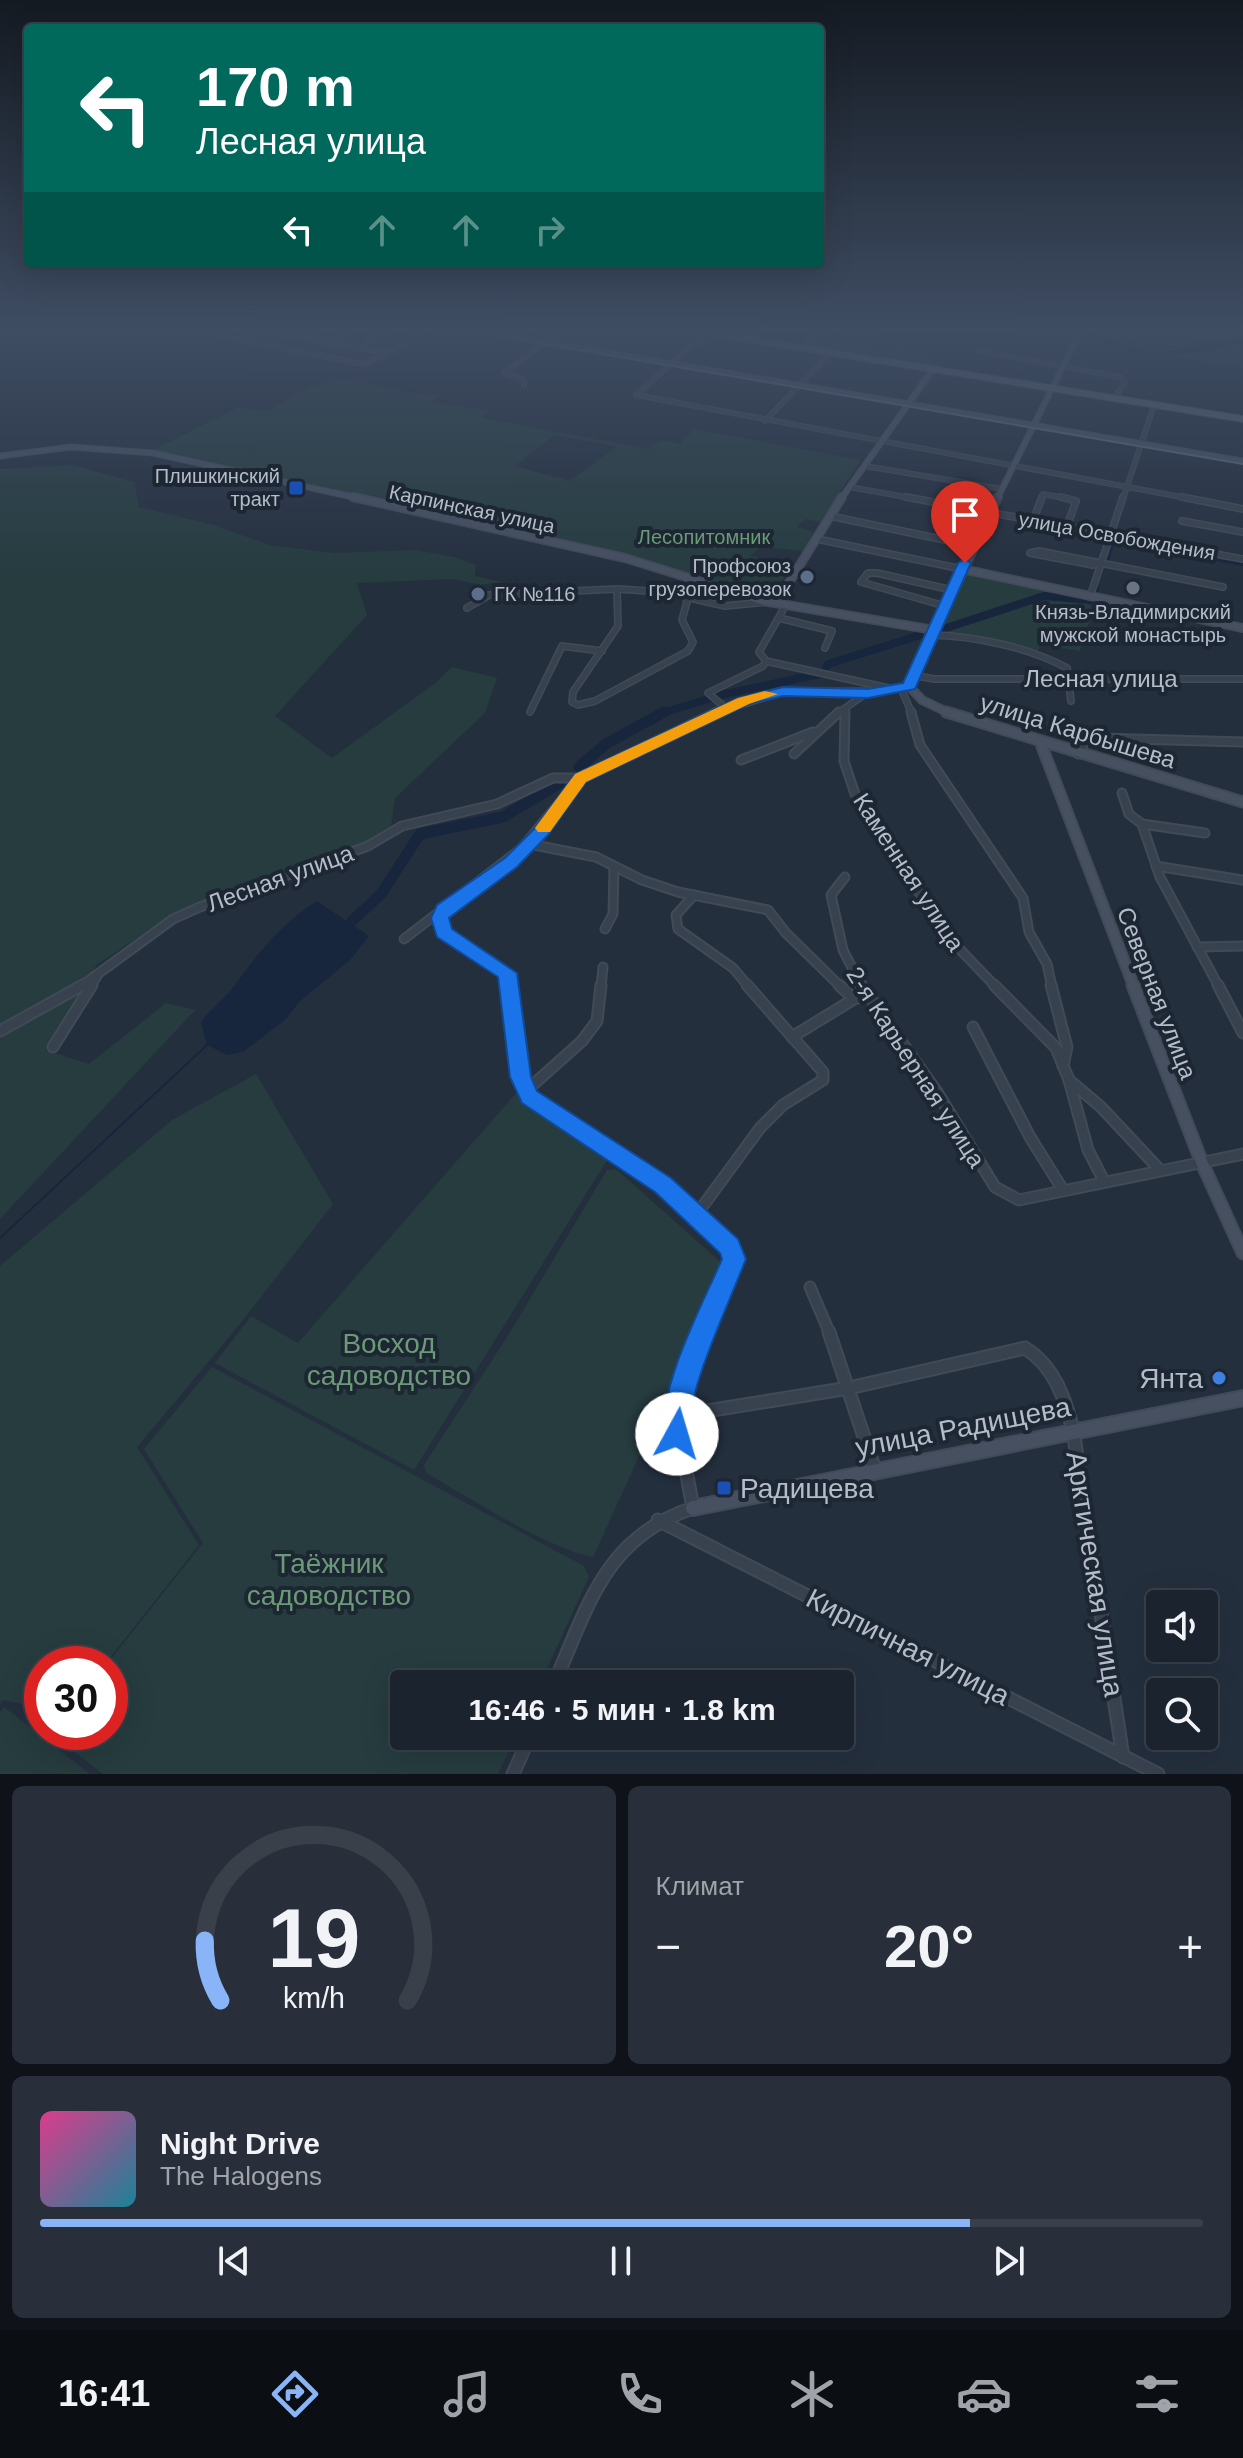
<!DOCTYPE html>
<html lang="ru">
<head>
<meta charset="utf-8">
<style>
	body { margin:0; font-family:Arial,sans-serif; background:#282f3a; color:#f1f3f6; height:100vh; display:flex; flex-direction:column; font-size:30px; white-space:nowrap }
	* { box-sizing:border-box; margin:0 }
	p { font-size:26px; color:#a0a4aa }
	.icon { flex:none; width:44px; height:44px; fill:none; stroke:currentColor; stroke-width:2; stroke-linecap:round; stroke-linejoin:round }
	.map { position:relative; height:1774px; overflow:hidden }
	.sheet { display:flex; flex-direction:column; gap:12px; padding:12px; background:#0f1319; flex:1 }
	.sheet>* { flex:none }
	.top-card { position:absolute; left:24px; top:24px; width:800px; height:244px; border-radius:8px; box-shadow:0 8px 32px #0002,0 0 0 2px #39404a; background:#00695c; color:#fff; overflow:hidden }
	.controls { position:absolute; left:1146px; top:1590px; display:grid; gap:16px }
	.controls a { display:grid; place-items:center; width:72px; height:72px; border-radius:8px; background:#1b232e; box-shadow:0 8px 32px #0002,0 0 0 2px #39404a; font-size:40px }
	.speed { position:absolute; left:24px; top:1646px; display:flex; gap:16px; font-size:40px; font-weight:700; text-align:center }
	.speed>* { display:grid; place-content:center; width:104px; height:104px; border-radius:50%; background:#1b232e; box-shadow:0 8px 32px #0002,0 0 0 2px #39404a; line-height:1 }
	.speed .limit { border:12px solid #d22; background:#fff; color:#111 }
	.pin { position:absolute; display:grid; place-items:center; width:68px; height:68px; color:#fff; margin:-82px -34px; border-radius:50% 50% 50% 0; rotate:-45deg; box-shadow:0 0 8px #0007 }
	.pin .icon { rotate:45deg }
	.me { position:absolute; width:88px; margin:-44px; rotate:6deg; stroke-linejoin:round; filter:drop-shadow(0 0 6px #0008) }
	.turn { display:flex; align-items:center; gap:28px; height:168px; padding:0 40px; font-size:36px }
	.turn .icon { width:104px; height:104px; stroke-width:2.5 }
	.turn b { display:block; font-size:56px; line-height:68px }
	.lanes { display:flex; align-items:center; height:76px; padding:0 40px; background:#0003; justify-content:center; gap:40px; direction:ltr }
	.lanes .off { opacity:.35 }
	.big { font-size:60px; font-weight:600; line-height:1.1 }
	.sheet .card { flex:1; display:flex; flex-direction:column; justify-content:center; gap:12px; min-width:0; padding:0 28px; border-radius:12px; background:#282f3a }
	.sheet .dial { align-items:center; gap:0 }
	.dial svg { height:208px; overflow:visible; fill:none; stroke:#39404a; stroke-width:7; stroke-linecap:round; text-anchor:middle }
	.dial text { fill:#f1f3f6; stroke:none }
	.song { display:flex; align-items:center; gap:24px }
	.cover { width:96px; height:96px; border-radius:12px; background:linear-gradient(135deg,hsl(330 70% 55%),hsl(190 70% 35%)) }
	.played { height:8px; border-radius:4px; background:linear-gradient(90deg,#8ab4f8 80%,#39404a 80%) }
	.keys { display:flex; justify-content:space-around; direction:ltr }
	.heat { display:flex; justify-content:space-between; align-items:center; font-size:44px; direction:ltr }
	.sheet .tiles { flex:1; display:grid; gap:12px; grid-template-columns:1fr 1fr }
	.card:last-child { grid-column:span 2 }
	.trip { position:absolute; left:390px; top:1670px; width:464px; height:80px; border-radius:8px; background:#1b232e; box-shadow:0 8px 32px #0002,0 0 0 2px #39404a; font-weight:600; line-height:80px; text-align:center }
	.menu { display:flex; height:128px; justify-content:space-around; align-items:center; background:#0b0e12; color:#a0a4aa }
	.menu .icon { width:56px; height:56px }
	.menu .selected { color:#8ab4f8 }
	.menu b { font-size:36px; color:#f1f3f6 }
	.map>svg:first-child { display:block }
	.green { fill:#263c3f; fill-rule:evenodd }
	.water { fill:#17263c }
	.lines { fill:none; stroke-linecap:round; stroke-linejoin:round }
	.stream { stroke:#17263c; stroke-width:2 }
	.river-far1 { stroke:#17263c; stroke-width:8 }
	.river { stroke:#17263c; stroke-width:11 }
	.street-far4-casing { stroke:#414a57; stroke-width:6 }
	.street-far3-casing { stroke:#414a57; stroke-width:8 }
	.street-far2-casing { stroke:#414a57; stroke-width:11 }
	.street-far1-casing { stroke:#414a57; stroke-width:13 }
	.street-casing { stroke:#414a57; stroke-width:15 }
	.secondary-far4-casing { stroke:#414a57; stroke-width:7 }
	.secondary-far3-casing { stroke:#414a57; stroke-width:10 }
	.secondary-far2-casing { stroke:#414a57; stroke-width:13 }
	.secondary-far1-casing { stroke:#414a57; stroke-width:15 }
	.secondary-casing { stroke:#414a57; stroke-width:18 }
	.primary-casing { stroke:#414a57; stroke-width:8 }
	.street-far4 { stroke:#38414e; stroke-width:4 }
	.street-far3 { stroke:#38414e; stroke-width:5 }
	.street-far2 { stroke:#38414e; stroke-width:7 }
	.street-far1 { stroke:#38414e; stroke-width:9 }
	.street { stroke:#38414e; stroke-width:11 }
	.secondary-far4 { stroke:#465061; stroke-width:5 }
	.secondary-far3 { stroke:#465061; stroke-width:7 }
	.secondary-far2 { stroke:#465061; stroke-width:9 }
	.secondary-far1 { stroke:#465061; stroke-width:11 }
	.secondary { stroke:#465061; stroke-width:14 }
	.primary { stroke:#56606e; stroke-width:6 }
	.tram { stroke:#5a6575; stroke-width:2 }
	.route { fill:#1a73e8; stroke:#114b97; stroke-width:2 }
	.slow { fill:#f59e0b }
	.transit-dot { fill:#1a4fb4; stroke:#1d2633; stroke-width:3 }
	.service-dot { fill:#5c6f8a; stroke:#1d2633; stroke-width:3 }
	.worship-dot { fill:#6b7280; stroke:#1d2633; stroke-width:3 }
	.shop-dot { fill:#3f7fe0; stroke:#1d2633; stroke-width:3 }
	.labels { text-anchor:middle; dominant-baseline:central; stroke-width:8; stroke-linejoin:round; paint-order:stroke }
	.far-poi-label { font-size:20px; fill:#b4bcc9; stroke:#1d2633; text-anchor:end }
	.far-street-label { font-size:20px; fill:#b4bcc9; stroke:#1d2633 }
	.far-park-label { font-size:20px; fill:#6b9a76; stroke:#1d2633 }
	.street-label { font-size:24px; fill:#b4bcc9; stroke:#1d2633 }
	.near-park-label { font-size:28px; fill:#6b9a76; stroke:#1d2633 }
	.near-poi-label { font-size:28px; fill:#b4bcc9; stroke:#1d2633; text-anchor:end }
	.near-street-label { font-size:28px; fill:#b4bcc9; stroke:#1d2633 }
</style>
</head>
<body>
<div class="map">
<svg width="1243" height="1774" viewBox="0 0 1243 1774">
	<rect width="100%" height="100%" fill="#242f3e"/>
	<g class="green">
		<polygon points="849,330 883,330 873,348 889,350 896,342 903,343 903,351 934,359 930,367 810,347 820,334 844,338"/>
		<path d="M1109,330c46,0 88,6 134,7 -27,4 -119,18 -134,-7z"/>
		<polygon points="1243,344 1243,368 1172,356"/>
		<path d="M341,379l84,16 15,-1 -8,9 57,7 -7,8 166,31 12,-9 20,4 14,-15 167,31 -41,62 -15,-3 -8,8 16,5 -9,19 -43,-4 -11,9 43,10 -24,33 -123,-36 -494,-112 85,-43 31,3 40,-23zM555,435l61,11v1l-46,34 -55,-15z"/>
		<polygon points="72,465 134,482 139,507 214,525 270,545 334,553 415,550 455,557 476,565 475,576 502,582 480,585 453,579 357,583 367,615 275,716 332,758 434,684 452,667 497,678 485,713 395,798 391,826 353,849 200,904 160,923 96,965 74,1009 46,1050 89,1064 166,1003 195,1010 0,1219 0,469"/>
		<polygon points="968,574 1085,598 1093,611 1085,634 1091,635 1090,641 1083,640 1080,651 1040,645 1038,653 937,633 963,575"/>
		<polygon points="256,1074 333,1204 240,1324 137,1447 199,1545 105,1664 42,1664 42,1708 3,1700 0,1704 0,1266 172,1120"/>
		<polygon points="516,1093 609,1157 414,1470 215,1363 251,1316 298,1343"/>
		<path d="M616,1169l110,98 -133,290c-43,-7 -126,-61 -167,-84l-2,-8 85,-131 98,-164z"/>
		<polygon points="212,1367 584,1566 589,1577 540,1684 404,1684 404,1736 516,1736 498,1774 103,1774 51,1734 110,1732 110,1664 107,1664 203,1543 144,1449"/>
		<polygon points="4,1707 90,1774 0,1774 0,1712"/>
	</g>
	<g class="water">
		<path d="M1079,330c23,0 41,18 65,21 33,4 66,-9 99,-14v7c-49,10 -98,19 -145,-3 -8,-4 -16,-6 -19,-11z"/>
		<path d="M317,901l52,35 -19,24 -51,42 -14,18 -42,32 -16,3 -20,-10 -6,-23c10,-14 24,-23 34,-37 22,-31 48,-63 82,-84z"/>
	</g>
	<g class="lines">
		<polyline class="stream" points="0,1238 207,1045"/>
		<g class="river-far1">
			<polyline points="1104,563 1112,538 1243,562"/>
			<polyline points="934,632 1044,596 1091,600 1095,588"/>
			<polyline points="659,714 725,694 824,673 828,664 927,633"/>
		</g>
		<g class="river">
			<polyline points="579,767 606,744 664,712"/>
			<polyline points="352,921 381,894 420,834 503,817 560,783"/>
		</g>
		<defs>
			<g id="street-far4">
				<polyline points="223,330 215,335 363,364 387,354 423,330"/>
				<polyline points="257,330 385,353"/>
				<polyline points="1190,330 1243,334"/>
				<polyline points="304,338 319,330"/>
				<polyline points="331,343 353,330"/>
				<polyline points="358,348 386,330"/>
				<polyline points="804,348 817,330"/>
				<polyline points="979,351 1120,377 1125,382 1114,399"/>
				<polyline points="524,386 524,380 504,373 562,330"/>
				<polyline points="636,395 1192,499"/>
				<polyline points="636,395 707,332"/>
				<polyline points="765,421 830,353"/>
				<polyline points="865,466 1002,489"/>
				<polyline points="849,487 917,499"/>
				<polyline points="1041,499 1043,494 1070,499"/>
				<polyline points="1123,499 1154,405"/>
			</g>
			<g id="street-far3">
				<polyline points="906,497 1243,559"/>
				<polyline points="1061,497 1076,501 1067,527"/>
				<polyline points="1182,497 1243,509"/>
				<polyline points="830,516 974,546"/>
				<polyline points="1033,521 1042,497"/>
				<polyline points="1182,521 1243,532"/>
				<polyline points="817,539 962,569"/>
				<polyline points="1099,563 1093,565 1030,553 1039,551 1223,587"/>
				<polyline points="617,589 618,626 573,692 572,702 578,705 595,701 688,651 693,642 682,620 688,598"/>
				<polyline points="1090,597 1123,497"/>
				<polyline points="945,606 861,582 868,573 877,573 952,590"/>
				<polyline points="467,608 489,595 617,589 664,592 725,606 767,602"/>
				<polyline points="779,618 832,631 825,648"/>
				<path d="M931,635c44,1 97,12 136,33l4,33"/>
				<polyline points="766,661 893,689"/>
				<polyline points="912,675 934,679 1243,679"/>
				<polyline points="901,688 912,714"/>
				<polyline points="727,709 708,693 763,666 766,661 759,652 787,603"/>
				<polyline points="530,712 562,646 602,651"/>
				<polyline points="712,714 782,692 877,691 909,686"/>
				<polyline points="837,714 865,694"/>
				<polyline points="845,714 845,710"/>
			</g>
			<g id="street-far2">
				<polyline points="845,712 844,761 855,794 947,936 996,987"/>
				<polyline points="911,712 920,745 1023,898 1029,932 1047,964 1052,987"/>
				<polyline points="794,754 839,712"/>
				<polyline points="1078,754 1086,739 1098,738 1243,742"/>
				<polyline points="741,760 813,732"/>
				<polyline points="1122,793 1129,814 1142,824 1160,877 1219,987"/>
				<polyline points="1142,824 1205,833"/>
				<polyline points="529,844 596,857 642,880 678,892 768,910 786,933 841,987"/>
				<polyline points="1156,866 1243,880"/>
				<polyline points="845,877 831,895 843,950 862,987"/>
				<polyline points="694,895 676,915 678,929 733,968 749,987"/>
				<polyline points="444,910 440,925 444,932 507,973 509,987"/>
				<polyline points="605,929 613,914 614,866"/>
				<polyline points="404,939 522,848 580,778"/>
				<polyline points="1197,947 1243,946"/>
				<polyline points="80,987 173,919 200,907 368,846 402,826 497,804 553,778 580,778 717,712"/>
				<polyline points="90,987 97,976"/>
				<polyline points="601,987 603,967"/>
			</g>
			<g id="street-far1">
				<polyline points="509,985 522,1084 529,1097 663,1185 729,1246 734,1259 704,1334"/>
				<polyline points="839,985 854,999"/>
				<polyline points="861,985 937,1092 995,1187 1019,1200 1243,1154"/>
				<polyline points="994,985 1056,1048 1069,1080 1088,1150 1104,1181"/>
				<polyline points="1051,985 1067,1047 1063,1066"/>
				<polyline points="1218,985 1243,1033"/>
				<polyline points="973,1027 1030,1137 1063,1190"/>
				<polyline points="0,1031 83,985"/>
				<polyline points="792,1037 854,999 866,996"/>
				<polyline points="53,1047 92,985"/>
				<polyline points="1069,1080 1101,1107 1159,1169"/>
				<polyline points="526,1091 582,1041 597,1021 601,985"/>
				<polyline points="697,1214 760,1128 783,1105 823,1080 823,1072 747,985"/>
				<polyline points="810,1287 830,1334"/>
			</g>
			<g id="street">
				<polyline points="829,1332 875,1470"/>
				<path d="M676,1416l173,-28 176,-40c29,18 40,50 48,82l50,327"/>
				<polyline points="658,1520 1158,1774"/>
				<path d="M554,1684c34,-78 51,-147 139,-176l-17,-92 8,-33 21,-51"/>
				<polyline points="513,1774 530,1736"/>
			</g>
			<g id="secondary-far4">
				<polyline points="476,330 1243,461"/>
				<polyline points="0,456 71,447 153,453 362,499"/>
				<polyline points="841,499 933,369"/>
				<polyline points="997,499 1081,330"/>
			</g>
			<g id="secondary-far3">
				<polyline points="353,497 625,558 763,601 934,630"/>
				<polyline points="962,569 1243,628"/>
				<polyline points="777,602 842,497"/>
				<polyline points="951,714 922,700 909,686 998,497"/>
			</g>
			<g id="secondary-far2">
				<polyline points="946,712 1243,802"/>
				<polyline points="1041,744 1134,987"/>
			</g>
			<polyline id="secondary-far1" points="1133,985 1202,1163 1243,1253"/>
			<polyline id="secondary" points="693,1508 1243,1398"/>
			<polyline id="primary" points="691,330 1243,419"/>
		</defs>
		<use href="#street-far4" class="street-far4-casing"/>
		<use href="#street-far3" class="street-far3-casing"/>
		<use href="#street-far2" class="street-far2-casing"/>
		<use href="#street-far1" class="street-far1-casing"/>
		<use href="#street" class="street-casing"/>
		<use href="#secondary-far4" class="secondary-far4-casing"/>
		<use href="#secondary-far3" class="secondary-far3-casing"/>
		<use href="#secondary-far2" class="secondary-far2-casing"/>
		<use href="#secondary-far1" class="secondary-far1-casing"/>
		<use href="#secondary" class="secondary-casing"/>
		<use href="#primary" class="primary-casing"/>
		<use href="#street-far4" class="street-far4"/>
		<use href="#street-far3" class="street-far3"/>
		<use href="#street-far2" class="street-far2"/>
		<use href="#street-far1" class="street-far1"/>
		<use href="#street" class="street"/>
		<use href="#secondary-far4" class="secondary-far4"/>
		<use href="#secondary-far3" class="secondary-far3"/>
		<use href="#secondary-far2" class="secondary-far2"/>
		<use href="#secondary-far1" class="secondary-far1"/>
		<use href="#secondary" class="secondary"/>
		<use href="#primary" class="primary"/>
		<polyline class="tram" points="434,330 445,336 481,333 1243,464"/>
	</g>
	<linearGradient id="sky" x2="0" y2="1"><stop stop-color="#141a22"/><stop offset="0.57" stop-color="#3f4d63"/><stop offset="1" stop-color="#3f4d63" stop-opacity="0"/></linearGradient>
	<rect width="1243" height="578" fill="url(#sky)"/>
	<path class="route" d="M965,559l6,4 -56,126 -47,9 -85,-2 -34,8 -163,78 -38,53 -31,32 -68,51 3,11 65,44 14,104 6,14 134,87 67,61 8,20c-16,41 -35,81 -48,123 -7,20 -4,43 -11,61l-10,4 -9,-4c-18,-43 36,-141 54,-184l-2,-6 -65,-61 -133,-89 -12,-26 -12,-100 -61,-40 -6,-19 6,-13 68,-47 31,-31 39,-53 163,-76 45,-11 85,2 35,-6 55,-120z"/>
	<polygon class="slow" points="765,691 778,694 749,704 586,782 550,832 538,832 535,828 575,774 738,698"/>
	<g class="transit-dot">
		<rect x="288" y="480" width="16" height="16" rx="4"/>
		<rect x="716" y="1480" width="16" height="16" rx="4"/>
	</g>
	<g class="service-dot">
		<circle cx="807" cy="577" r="8"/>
		<circle cx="478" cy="594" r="8"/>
	</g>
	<circle class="worship-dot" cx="1133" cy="588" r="8"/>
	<circle class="shop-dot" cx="1219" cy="1378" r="8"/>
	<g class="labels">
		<g class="far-poi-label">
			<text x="280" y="476">Плишкинский<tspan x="280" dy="23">тракт</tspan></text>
			<text x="791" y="566">Профсоюз<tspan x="791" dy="23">грузоперевозок</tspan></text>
			<text x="494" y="594" text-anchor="start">ГК №116</text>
			<text x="1133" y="612" text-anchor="middle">Князь-Владимирский<tspan x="1133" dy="23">мужской монастырь</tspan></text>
		</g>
		<g class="far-street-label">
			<text transform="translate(472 509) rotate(12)">Карпинская улица</text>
			<text transform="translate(1117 536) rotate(10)">улица Освобождения</text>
		</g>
		<g class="far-park-label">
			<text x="704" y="537">Лесопитомник</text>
		</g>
		<g class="street-label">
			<text x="1101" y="678">Лесная улица</text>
			<text transform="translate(1078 731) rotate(17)">улица Карбышева</text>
			<text transform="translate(909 872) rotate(57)">Каменная улица</text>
			<text transform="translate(280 878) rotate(-20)">Лесная улица</text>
			<text transform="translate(1157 993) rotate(69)">Северная улица</text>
			<text transform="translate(916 1067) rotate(57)">2-я Карьерная улица</text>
		</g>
		<g class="near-park-label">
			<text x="389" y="1343">Восход<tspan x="389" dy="32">садоводство</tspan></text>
			<text x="329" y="1563">Таёжник<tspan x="329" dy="32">садоводство</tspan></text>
		</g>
		<g class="near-poi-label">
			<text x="1203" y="1378">Янта</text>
			<text x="740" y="1488" text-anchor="start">Радищева</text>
		</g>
		<g class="near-street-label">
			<text transform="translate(963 1427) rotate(-11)">улица Радищева</text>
			<text transform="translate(1095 1574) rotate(81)">Арктическая улица</text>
			<text transform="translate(908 1647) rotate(27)">Кирпичная улица</text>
		</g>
	</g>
</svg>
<div class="controls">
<a><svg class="icon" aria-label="sound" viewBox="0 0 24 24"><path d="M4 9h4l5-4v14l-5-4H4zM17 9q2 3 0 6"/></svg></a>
<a><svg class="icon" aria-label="search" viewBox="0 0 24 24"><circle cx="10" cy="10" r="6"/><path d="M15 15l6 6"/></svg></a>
</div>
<div class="speed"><div class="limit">30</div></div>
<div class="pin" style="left:965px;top:563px;background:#d93025"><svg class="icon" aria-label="arrive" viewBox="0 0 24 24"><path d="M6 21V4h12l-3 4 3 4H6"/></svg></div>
<svg class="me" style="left:677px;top:1434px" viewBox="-20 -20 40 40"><circle r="19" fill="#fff"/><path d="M0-13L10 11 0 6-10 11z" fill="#1a73e8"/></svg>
<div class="trip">16:46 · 5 мин · 1.8 km</div>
<div class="top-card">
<div class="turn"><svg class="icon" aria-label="left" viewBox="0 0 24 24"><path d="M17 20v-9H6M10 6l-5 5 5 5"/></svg><div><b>170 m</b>Лесная улица</div></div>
<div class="lanes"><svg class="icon" aria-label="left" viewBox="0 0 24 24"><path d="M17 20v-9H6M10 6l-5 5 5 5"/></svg><svg class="icon off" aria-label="ahead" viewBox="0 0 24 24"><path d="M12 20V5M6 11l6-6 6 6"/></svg><svg class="icon off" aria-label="ahead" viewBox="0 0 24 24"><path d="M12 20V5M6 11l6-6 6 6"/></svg><svg class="icon off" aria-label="right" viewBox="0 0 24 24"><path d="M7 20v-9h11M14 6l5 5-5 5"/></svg></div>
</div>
</div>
<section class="sheet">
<div class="tiles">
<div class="card dial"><svg viewBox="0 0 100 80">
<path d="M14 69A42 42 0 1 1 86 69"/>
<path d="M14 69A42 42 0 0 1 8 46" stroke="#8ab4f8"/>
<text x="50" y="56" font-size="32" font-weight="700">19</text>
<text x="50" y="72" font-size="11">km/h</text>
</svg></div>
<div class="card"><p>Климат</p>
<div class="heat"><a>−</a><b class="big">20°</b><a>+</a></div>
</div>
<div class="card">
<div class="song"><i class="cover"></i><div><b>Night Drive</b><p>The Halogens</p></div></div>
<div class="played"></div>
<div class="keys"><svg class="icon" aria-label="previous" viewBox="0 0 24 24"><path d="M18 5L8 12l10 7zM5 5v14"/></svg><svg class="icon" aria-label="pause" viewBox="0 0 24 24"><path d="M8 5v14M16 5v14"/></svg><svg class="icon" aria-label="next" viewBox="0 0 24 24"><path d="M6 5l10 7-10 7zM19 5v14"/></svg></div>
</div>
</div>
</section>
<nav class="menu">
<b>16:41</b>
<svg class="icon selected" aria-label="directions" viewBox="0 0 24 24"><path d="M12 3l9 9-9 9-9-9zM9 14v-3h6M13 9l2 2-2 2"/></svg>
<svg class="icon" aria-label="music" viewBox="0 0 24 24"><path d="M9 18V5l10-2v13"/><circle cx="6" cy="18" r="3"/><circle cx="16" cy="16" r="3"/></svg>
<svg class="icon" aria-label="phone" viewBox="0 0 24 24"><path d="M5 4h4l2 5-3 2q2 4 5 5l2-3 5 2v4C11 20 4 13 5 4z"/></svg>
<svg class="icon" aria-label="climate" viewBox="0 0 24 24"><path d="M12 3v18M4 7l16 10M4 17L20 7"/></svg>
<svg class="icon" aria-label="car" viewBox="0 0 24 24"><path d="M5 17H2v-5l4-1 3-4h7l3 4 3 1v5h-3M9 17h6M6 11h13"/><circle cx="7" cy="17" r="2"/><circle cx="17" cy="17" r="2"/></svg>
<svg class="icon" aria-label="filters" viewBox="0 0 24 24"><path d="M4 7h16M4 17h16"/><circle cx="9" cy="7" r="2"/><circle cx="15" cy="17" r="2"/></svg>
</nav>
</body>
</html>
